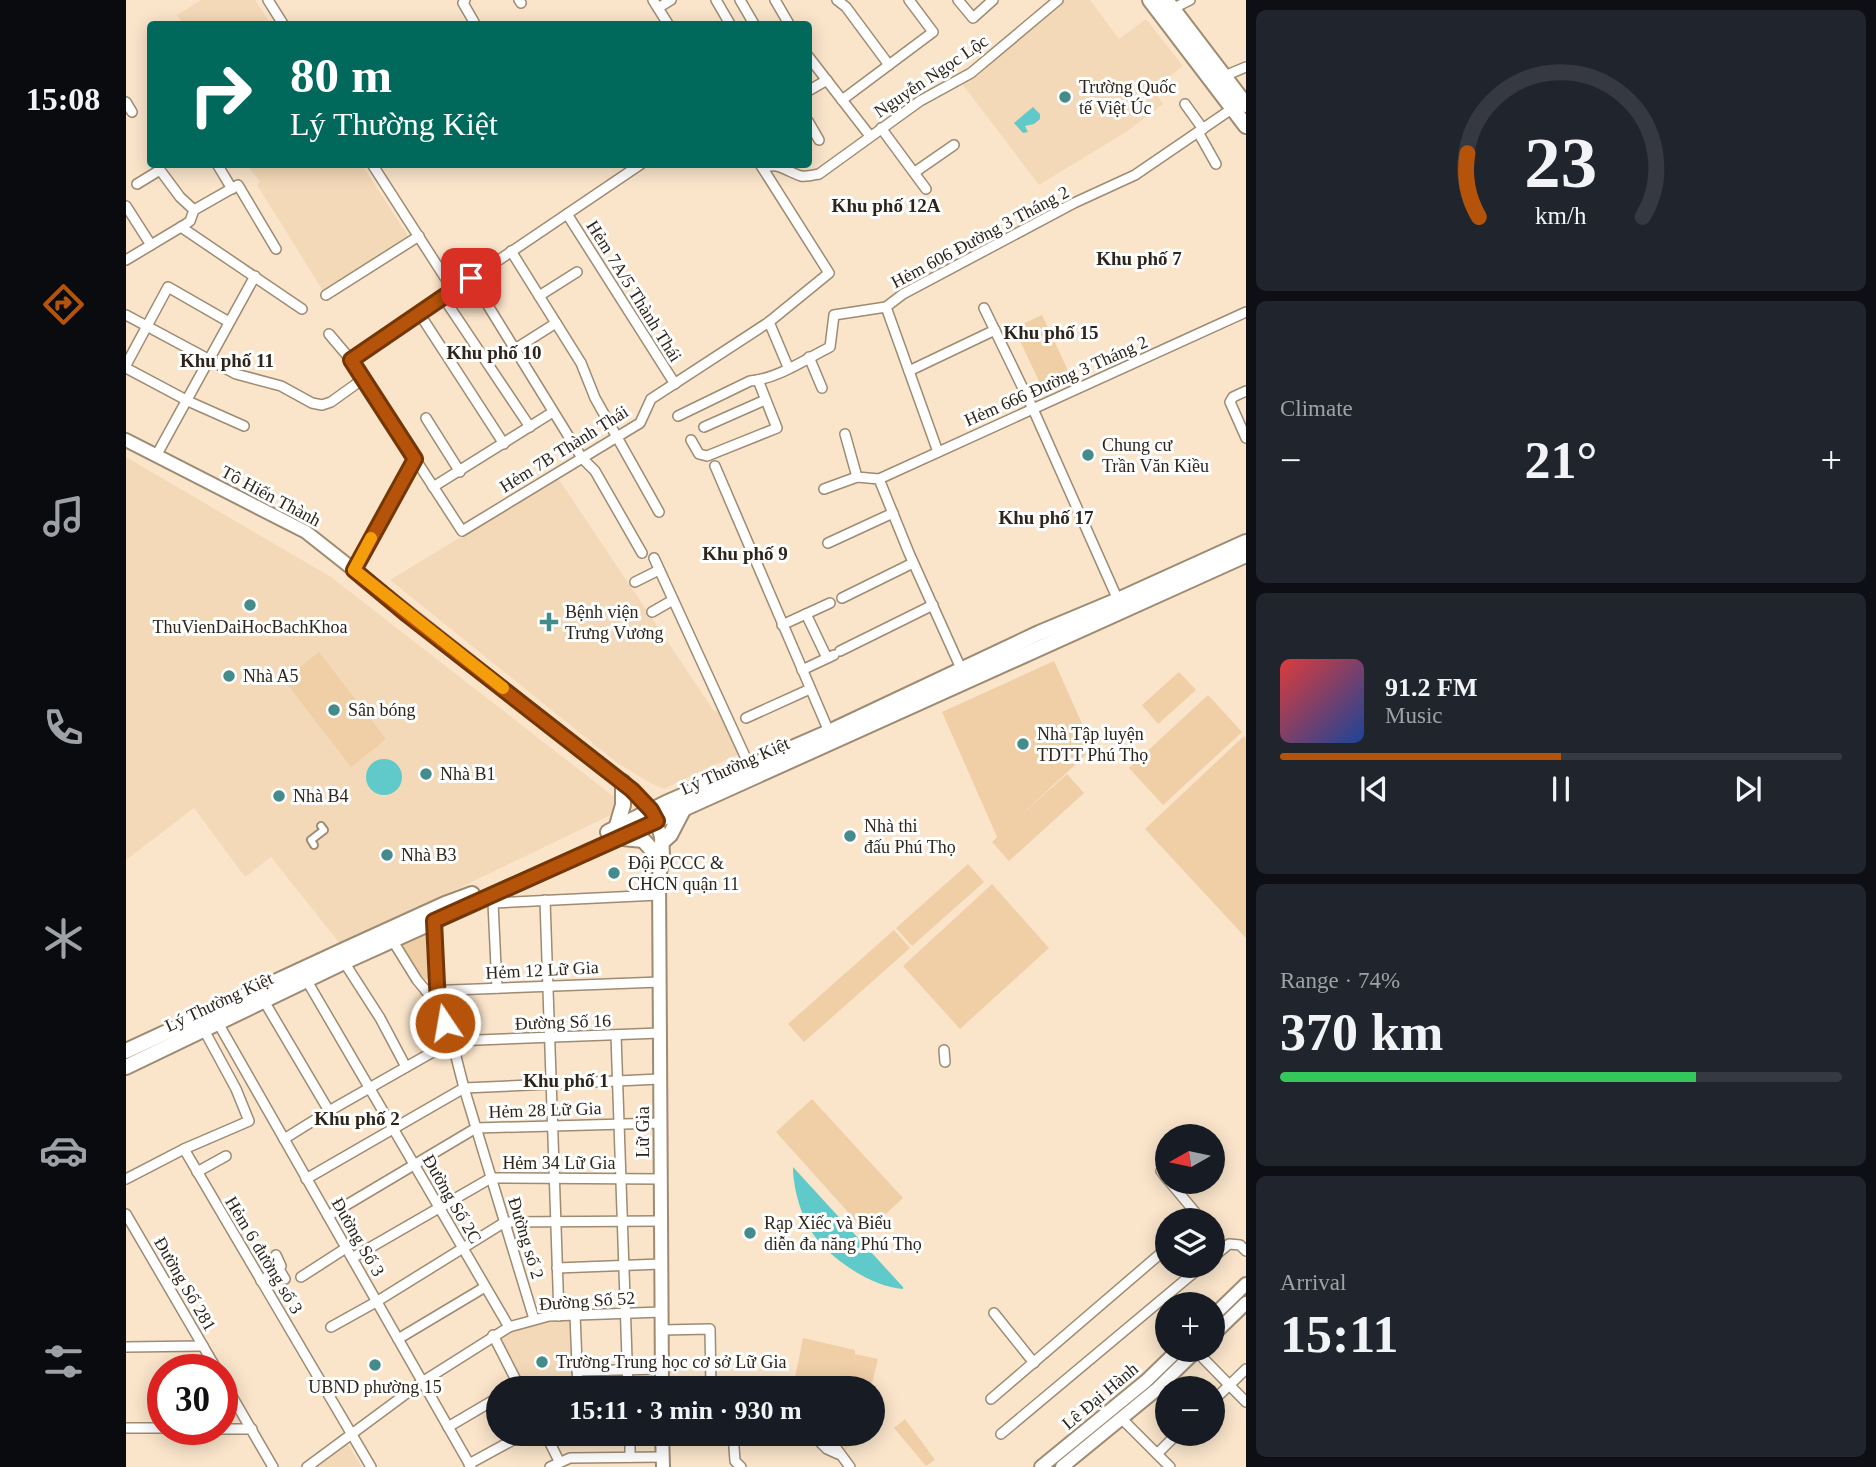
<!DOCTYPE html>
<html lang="en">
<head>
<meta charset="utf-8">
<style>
	body { margin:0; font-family:"Times New Roman",serif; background:#20242c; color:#f1f3f6; height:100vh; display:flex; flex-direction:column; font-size:26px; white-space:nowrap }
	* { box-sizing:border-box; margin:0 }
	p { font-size:23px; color:#9ea1a6 }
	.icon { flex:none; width:38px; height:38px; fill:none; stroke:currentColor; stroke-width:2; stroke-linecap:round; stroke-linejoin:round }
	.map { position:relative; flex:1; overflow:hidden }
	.panel { display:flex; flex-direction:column; gap:10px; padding:10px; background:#0d0f14; width:630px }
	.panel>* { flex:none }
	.guide { position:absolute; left:21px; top:21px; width:665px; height:147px; border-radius:7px; box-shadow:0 4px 18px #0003; background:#00695c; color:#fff; overflow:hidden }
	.needle { width:46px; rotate:261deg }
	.fabs { position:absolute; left:1029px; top:1124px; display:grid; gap:14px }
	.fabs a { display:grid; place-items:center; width:70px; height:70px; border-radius:50%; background:#171b24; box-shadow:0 4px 18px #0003; font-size:35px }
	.speed { position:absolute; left:21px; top:1354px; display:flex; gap:14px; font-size:35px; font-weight:700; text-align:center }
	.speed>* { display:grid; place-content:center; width:91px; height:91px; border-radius:50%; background:#171b24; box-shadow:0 4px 18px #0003; line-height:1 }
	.speed .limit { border:10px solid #d22; background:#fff; color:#111 }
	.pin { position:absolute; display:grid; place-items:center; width:60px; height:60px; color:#fff; margin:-30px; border-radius:14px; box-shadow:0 4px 10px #0006 }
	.me { position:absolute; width:77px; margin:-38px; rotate:348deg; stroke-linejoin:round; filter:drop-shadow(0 0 5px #0008) }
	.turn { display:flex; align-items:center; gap:24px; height:147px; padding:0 28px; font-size:32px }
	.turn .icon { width:91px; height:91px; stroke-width:2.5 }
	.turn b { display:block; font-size:49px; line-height:60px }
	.big { font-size:52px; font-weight:800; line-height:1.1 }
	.panel .tile { flex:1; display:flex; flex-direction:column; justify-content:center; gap:10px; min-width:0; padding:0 24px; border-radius:10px; background:#20242c }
	.panel .dial { align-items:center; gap:0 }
	.dial svg { height:182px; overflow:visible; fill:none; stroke:#363941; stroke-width:7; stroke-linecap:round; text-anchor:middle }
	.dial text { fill:#f1f3f6; stroke:none }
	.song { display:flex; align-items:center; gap:21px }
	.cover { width:84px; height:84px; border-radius:10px; background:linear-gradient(135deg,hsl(0 70% 55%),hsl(220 70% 35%)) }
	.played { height:7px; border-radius:4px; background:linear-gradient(90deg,#b45309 50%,#363941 50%) }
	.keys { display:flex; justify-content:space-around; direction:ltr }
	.heat { display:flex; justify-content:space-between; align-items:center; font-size:38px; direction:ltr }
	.charge { height:10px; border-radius:5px; background:linear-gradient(90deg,#34c759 74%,#363941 0) }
	.trip { position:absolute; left:360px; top:1376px; width:399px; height:70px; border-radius:35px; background:#171b24; box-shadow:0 4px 18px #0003; font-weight:800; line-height:70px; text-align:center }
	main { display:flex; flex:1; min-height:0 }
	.dock { display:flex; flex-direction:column; width:126px; justify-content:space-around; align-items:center; background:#090b0e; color:#9ea1a6 }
	.dock .icon { width:49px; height:49px }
	.dock .on { color:#b45309 }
	.dock b { font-size:32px; color:#f1f3f6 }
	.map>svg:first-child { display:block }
	.built { fill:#f3d9b8 }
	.green { fill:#f0cfa6 }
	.water { fill:#5fcac9 }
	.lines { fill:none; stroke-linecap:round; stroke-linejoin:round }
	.pedestrian-casing { stroke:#9e8b72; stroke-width:10 }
	.minor-casing { stroke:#9e8b72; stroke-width:12 }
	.secondary-casing { stroke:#9e8b72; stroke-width:16 }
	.primary-casing { stroke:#9e8b72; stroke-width:18 }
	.pedestrian { stroke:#fff; stroke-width:6 }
	.minor { stroke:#fff; stroke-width:9 }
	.secondary { stroke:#fff; stroke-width:12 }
	.primary { stroke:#fff; stroke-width:14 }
	.route-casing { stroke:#753606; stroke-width:18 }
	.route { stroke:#b45309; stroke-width:12 }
	.slow { stroke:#f59e0b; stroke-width:12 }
	.poi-dot { fill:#448c8b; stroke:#fff; stroke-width:2.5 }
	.labels { text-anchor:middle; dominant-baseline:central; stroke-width:6; stroke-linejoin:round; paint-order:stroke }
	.street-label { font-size:18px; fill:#2d251b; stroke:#fff }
	.poi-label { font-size:18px; fill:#2d251b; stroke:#fff; text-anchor:start }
	.neighbourhood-label { font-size:19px; font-weight:bold; fill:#2d251b; stroke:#fff }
</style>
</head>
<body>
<main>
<nav class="dock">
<b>15:08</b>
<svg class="icon on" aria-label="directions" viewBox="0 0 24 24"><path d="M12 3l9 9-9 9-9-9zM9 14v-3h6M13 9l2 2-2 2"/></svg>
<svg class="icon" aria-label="music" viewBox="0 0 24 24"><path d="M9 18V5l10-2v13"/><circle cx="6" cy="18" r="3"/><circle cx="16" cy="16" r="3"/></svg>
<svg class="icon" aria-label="phone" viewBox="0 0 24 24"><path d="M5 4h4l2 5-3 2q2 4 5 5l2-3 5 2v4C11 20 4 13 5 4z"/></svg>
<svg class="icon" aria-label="climate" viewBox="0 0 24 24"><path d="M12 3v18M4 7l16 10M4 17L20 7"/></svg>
<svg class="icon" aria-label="car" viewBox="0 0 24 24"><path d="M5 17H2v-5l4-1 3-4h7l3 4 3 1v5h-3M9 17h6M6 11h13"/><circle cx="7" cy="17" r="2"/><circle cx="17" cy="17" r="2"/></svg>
<svg class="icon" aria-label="filters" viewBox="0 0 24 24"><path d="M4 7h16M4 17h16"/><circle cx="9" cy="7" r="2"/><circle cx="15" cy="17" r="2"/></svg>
</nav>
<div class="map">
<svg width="1120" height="1467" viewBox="0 0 1120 1467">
	<rect width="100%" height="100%" fill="#fae5cb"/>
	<g class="built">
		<polygon points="75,0 129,0 145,24 57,24 51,15"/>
		<polygon points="937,0 964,0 993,39 1020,19 1057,66 1027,89 1037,104 1000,132 913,185 837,85 853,75"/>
		<polygon points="121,165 236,165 284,239 199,294 131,185 134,182"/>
		<polygon points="0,457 205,577 492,800 491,812 215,945 145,857 119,877 68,808 0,860"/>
		<polygon points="432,478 588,711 593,709 615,753 538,789 526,784 490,762 264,580"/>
		<polygon points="444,1320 447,1388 398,1388 373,1337 410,1323"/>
		<polygon points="703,1433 739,1433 719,1450"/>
		<polygon points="221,1443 236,1467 190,1467"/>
	</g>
	<g class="green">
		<polygon points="916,315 946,379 918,392 888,328"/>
		<polygon points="193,652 260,739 225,767 158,680"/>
		<polygon points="928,661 967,748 892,818 941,774 958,793 883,861 866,842 871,837 816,712"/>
		<polygon points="1053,672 1070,690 1032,724 1016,705"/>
		<polygon points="1082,695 1116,732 1037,805 1003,768"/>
		<polygon points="1118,736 1120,739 1120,938 1019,829"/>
		<polygon points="842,864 858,882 786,946 770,928"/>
		<polygon points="866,884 923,948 834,1029 777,966"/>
		<polygon points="768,930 784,948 678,1042 662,1024"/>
		<polygon points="302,931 304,934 306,975 303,979 298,980 276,947 279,941"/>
		<polygon points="686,1099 777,1198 740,1232 650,1132"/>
		<polygon points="677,1338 729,1350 729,1354 752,1359 745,1388 667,1388"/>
		<polygon points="779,1419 809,1460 800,1466 768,1428"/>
		<polygon points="644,1433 676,1433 678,1442 654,1443"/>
	</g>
	<g class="water">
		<polygon points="907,107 914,114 914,119 908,124 899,126 902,132 897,133 888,123"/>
		<circle cx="258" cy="777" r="18"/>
		<path d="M667,1167l110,120v2c-30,-2 -68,-27 -87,-51 -14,-18 -23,-48 -23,-71z"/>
	</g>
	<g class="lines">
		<defs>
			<polyline id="pedestrian" points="188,845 185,840 198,830 195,826"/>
			<g id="minor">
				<polyline points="142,0 157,24"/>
				<polyline points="339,0 337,3 348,22"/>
				<polyline points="393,0 395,3"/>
				<polyline points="527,0 542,24"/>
				<polyline points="590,0 604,24"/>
				<polyline points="614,0 628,24"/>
				<polyline points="649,0 663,24"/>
				<polyline points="711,0 720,7 763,65"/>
				<polyline points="832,0 847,18 867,0"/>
				<polyline points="532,8 545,0"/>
				<polyline points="1046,9 1064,0"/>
				<polyline points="682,56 744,136"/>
				<polyline points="1096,77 1120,67"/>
				<polyline points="682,91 701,80"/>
				<polyline points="716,100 807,32 783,0"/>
				<polyline points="0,102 6,112"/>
				<polyline points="1059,104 1077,129"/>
				<polyline points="682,121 693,140"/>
				<polyline points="755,128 800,189"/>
				<polyline points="1072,132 1090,164"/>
				<polyline points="91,164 106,189"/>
				<polyline points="246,164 327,290"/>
				<path d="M637,168c15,-7 24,4 38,8 5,1 13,-1 18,-2l101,-73 51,-28 87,-73"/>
				<polyline points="789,172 828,145"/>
				<polyline points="11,184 34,170 54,197 68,210"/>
				<polyline points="0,206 25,245"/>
				<polyline points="441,214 549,384"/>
				<polyline points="55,227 176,309"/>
				<polyline points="385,251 455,363 469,398 533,512"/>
				<polyline points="0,260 60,224 64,221 68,210 112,185 150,249"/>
				<polyline points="345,278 456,458 469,471 516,553"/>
				<polyline points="200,295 293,236"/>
				<polyline points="413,296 451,272"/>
				<polyline points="317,297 404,427"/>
				<polyline points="760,307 812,452"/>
				<polyline points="858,308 907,409 992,600"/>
				<polyline points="293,313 378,444"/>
				<polyline points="0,315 110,374 155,386 186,403 196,405 205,402 237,379"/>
				<polyline points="643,322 662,367"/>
				<polyline points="203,334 225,360 336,531 514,423 525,399 643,322 703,273 634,164"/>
				<polyline points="389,349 430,323"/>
				<polyline points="683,357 696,388"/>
				<polyline points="225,360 515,164"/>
				<polyline points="0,365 42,287 103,322"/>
				<polyline points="0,368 64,402 118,426"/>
				<polyline points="783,371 869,330"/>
				<polyline points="1120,391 1107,397 1104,402 1120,438"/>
				<path d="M552,416l72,-35c27,-2 56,-22 80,-34l4,-32 52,-8 17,-13 171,-91 61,-28 101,-69"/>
				<polyline points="300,418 334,472"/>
				<polyline points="578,427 639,400"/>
				<polyline points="719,434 731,477 753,479 783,553 837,673"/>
				<polyline points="565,440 573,454 581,456 651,428 632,380"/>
				<polyline points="30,456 129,276"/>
				<polyline points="589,466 704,734"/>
				<polyline points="753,479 1120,312"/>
				<polyline points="307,487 427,412"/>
				<polyline points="698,489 731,477"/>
				<polyline points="702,543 767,513"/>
				<polyline points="528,558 623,765"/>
				<polyline points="228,570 289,459"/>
				<polyline points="509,582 533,570"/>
				<polyline points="716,598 787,563"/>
				<polyline points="526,612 547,600"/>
				<polyline points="680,614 701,658"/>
				<polyline points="656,625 704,603"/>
				<polyline points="714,651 807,605"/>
				<polyline points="676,670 708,655"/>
				<polyline points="620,718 684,689"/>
				<polyline points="364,897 367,903 533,895"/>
				<polyline points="419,900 433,1316"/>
				<polyline points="367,903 371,988"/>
				<polyline points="308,918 312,1005 326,1041 338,1088 408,1319"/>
				<polyline points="265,938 291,980 312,1005"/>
				<polyline points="218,962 254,1018 280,1067"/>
				<polyline points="181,981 383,1327"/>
				<polyline points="300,991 534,982"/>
				<polyline points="138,1001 203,1111"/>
				<polyline points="92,1023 345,1467"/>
				<polyline points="78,1030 110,1089 123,1121 58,1149 245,1467"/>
				<polyline points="490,1035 502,1388"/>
				<polyline points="818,1050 819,1062"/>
				<polyline points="158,1139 203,1111 326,1041 534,1033"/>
				<polyline points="1035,1171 1041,1179"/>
				<polyline points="71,1172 100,1156"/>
				<polyline points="0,1179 58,1149"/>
				<polyline points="180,1179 338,1088 534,1079"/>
				<polyline points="1043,1181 1074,1218 1073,1220"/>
				<polyline points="0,1214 91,1370"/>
				<polyline points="202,1216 350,1128 534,1123"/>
				<polyline points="150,1255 155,1266 153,1269 159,1279"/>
				<polyline points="1087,1257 1103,1244 1114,1245 1120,1251"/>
				<polyline points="226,1258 365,1178 535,1179"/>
				<polyline points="431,1268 535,1264"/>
				<polyline points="175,1277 220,1248"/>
				<polyline points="135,1281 153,1269"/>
				<polyline points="868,1313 908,1363"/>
				<polyline points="449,1315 452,1388"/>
				<polyline points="205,1327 250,1302 379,1222 535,1221"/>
				<polyline points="536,1330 584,1329 585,1388"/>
				<polyline points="367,1335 394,1388"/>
				<polyline points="272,1339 359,1287"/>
				<polyline points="0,1347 77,1346"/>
				<polyline points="1070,1351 1120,1402"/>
				<polyline points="451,1371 536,1369"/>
				<polyline points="96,1379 147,1467"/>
				<polyline points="865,1399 1041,1248"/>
				<polyline points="1087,1401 1120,1369"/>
				<polyline points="996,1419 1044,1467"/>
				<polyline points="322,1427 373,1397"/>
				<polyline points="0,1428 37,1428"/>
				<polyline points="96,1429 126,1429"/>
				<polyline points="419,1433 433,1461"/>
				<polyline points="504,1433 504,1457"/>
				<polyline points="607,1433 609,1461 615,1467"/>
				<polyline points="685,1433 701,1449 712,1454"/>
				<polyline points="699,1433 724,1467"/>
				<polyline points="875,1434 1077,1265"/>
				<polyline points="1031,1454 1052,1433"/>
				<polyline points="343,1464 400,1433"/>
				<polyline points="181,1467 296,1382 383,1327 423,1316 536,1312"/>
				<polyline points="424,1467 444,1458 537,1457"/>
			</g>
			<g id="secondary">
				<path d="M0,440l180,92 326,258c24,22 38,54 27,85l3,513"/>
				<polyline points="1087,1316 1120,1284"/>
				<polyline points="1087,1335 1120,1303"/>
				<polyline points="536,1433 537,1467"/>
				<polyline points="915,1467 1020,1381 1053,1349"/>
				<polyline points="936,1467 1030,1390 1072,1349"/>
			</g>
			<g id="primary">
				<polyline points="1024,0 1120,126"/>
				<polyline points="1040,0 1120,105"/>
				<polyline points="490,829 497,805 497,782"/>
				<polyline points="482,832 540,803 703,732 913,633 992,600 1120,542"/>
				<polyline points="497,838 517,840 528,852"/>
				<polyline points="536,842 544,835 557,810"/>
				<polyline points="0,1051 218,950 319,904 346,894"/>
				<polyline points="0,1067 218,962 1120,555"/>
			</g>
		</defs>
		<use href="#pedestrian" class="pedestrian-casing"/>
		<use href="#minor" class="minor-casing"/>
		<use href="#secondary" class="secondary-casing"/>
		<use href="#primary" class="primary-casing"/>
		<use href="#pedestrian" class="pedestrian"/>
		<use href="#minor" class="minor"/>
		<use href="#secondary" class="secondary"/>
		<use href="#primary" class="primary"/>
	</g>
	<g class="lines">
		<defs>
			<polyline id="route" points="319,1023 312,1005 308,921 531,821 525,810 506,790 282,615 228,570 289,459 225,360 345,278"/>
		</defs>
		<use href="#route" class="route-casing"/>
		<use href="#route" class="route"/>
		<polyline class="slow" points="245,538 228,570 377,688"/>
	</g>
	<g class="poi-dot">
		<circle cx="939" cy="97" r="7"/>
		<circle cx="962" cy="455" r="7"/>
		<circle cx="124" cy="605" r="7"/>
		<path d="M419.5 611.5h7v7h7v7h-7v7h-7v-7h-7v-7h7z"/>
		<circle cx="103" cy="676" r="7"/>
		<circle cx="208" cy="710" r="7"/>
		<circle cx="897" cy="744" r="7"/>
		<circle cx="300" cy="774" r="7"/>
		<circle cx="153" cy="796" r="7"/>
		<circle cx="724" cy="836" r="7"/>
		<circle cx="261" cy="855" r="7"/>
		<circle cx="488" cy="873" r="7"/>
		<circle cx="624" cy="1233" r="7"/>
		<circle cx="416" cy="1362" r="7"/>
		<circle cx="249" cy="1365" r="7"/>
	</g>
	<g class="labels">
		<g class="street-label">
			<text transform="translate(805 76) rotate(-34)">Nguyễn Ngọc Lộc</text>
			<text transform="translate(854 237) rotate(-28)">Hẻm 606 Đường 3 Tháng 2</text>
			<text transform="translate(508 291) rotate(58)">Hẻm 7A/5 Thành Thái</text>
			<text transform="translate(930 381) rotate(-24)">Hẻm 666 Đường 3 Tháng 2</text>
			<text transform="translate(438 449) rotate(-32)">Hẻm 7B Thành Thái</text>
			<text transform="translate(145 496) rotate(28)">Tô Hiến Thành</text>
			<text transform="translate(609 766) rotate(-24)">Lý Thường Kiệt</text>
			<text transform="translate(416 970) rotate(-3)">Hẻm 12 Lữ Gia</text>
			<text transform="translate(93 1002) rotate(-25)">Lý Thường Kiệt</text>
			<text transform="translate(437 1022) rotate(-2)">Đường Số 16</text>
			<text transform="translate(419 1110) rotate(-2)">Hẻm 28 Lữ Gia</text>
			<text transform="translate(517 1132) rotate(-90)">Lữ Gia</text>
			<text x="433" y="1163">Hẻm 34 Lữ Gia</text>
			<text transform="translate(326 1199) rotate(60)">Đường Số 2C</text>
			<text transform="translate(232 1237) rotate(60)">Đường Số 3</text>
			<text transform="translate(400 1238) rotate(73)">Đường số 2</text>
			<text transform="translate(138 1255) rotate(59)">Hẻm 6 đường số 3</text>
			<text transform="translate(59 1284) rotate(60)">Đường Số 281</text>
			<text transform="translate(461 1301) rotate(-4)">Đường Số 52</text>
			<text transform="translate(974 1396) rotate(-40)">Lê Đại Hành</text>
		</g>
		<g class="poi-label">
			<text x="953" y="87">Trường Quốc<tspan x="953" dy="21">tế Việt Úc</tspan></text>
			<text x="976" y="445">Chung cư<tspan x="976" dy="21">Trần Văn Kiều</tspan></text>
			<text x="439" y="612">Bệnh viện<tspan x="439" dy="21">Trưng Vương</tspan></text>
			<text x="124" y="627" text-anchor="middle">ThuVienDaiHocBachKhoa</text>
			<text x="117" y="676">Nhà A5</text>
			<text x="222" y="710">Sân bóng</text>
			<text x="911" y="734">Nhà Tập luyện<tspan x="911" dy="21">TDTT Phú Thọ</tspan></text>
			<text x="314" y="774">Nhà B1</text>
			<text x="167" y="796">Nhà B4</text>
			<text x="738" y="826">Nhà thi<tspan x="738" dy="21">đấu Phú Thọ</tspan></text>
			<text x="275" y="855">Nhà B3</text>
			<text x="502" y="863">Đội PCCC &amp;<tspan x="502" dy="21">CHCN quận 11</tspan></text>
			<text x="638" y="1223">Rạp Xiếc và Biểu<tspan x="638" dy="21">diễn đa năng Phú Thọ</tspan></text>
			<text x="430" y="1362">Trường Trung học cơ sở Lữ Gia</text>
			<text x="249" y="1387" text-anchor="middle">UBND phường 15</text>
		</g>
		<g class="neighbourhood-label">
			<text x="760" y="205">Khu phố 12A</text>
			<text x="1013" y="258">Khu phố 7</text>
			<text x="925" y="332">Khu phố 15</text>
			<text x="368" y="352">Khu phố 10</text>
			<text x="101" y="360">Khu phố 11</text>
			<text x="920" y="517">Khu phố 17</text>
			<text x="619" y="553">Khu phố 9</text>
			<text x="440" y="1080">Khu phố 1</text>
			<text x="231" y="1118">Khu phố 2</text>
		</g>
	</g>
</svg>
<div class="fabs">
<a><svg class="needle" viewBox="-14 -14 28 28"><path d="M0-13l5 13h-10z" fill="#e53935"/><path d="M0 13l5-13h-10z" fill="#9ea1a6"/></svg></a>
<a><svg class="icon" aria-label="layers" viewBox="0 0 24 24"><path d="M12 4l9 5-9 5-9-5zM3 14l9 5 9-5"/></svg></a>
<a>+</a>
<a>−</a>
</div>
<div class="speed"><div class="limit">30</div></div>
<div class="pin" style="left:345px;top:278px;background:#d93025"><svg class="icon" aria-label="arrive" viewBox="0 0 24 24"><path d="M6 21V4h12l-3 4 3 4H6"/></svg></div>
<svg class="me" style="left:319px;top:1023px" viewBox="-20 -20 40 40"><circle r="17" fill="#b45309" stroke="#fff" stroke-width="3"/><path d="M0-11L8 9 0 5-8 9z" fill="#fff"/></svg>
<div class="trip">15:11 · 3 min · 930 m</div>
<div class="guide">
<div class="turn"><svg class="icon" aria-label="right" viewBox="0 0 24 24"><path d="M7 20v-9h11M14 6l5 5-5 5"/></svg><div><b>80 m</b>Lý Thường Kiệt</div></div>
</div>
</div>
<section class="panel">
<div class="tile dial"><svg viewBox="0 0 100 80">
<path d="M14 69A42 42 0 1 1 86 69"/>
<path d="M14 69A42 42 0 0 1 9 41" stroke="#b45309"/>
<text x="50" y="56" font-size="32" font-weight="700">23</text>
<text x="50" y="72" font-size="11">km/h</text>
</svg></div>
<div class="tile"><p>Climate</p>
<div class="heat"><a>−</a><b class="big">21°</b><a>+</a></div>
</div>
<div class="tile">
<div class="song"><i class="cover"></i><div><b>91.2 FM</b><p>Music</p></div></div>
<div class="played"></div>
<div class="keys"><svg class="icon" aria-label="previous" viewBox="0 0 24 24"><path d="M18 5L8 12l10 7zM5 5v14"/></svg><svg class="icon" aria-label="pause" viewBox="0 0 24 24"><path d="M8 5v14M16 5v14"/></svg><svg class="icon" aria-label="next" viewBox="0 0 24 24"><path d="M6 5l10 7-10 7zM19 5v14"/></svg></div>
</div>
<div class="tile"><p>Range · 74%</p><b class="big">370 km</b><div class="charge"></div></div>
<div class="tile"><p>Arrival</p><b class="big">15:11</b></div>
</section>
</main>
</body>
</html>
